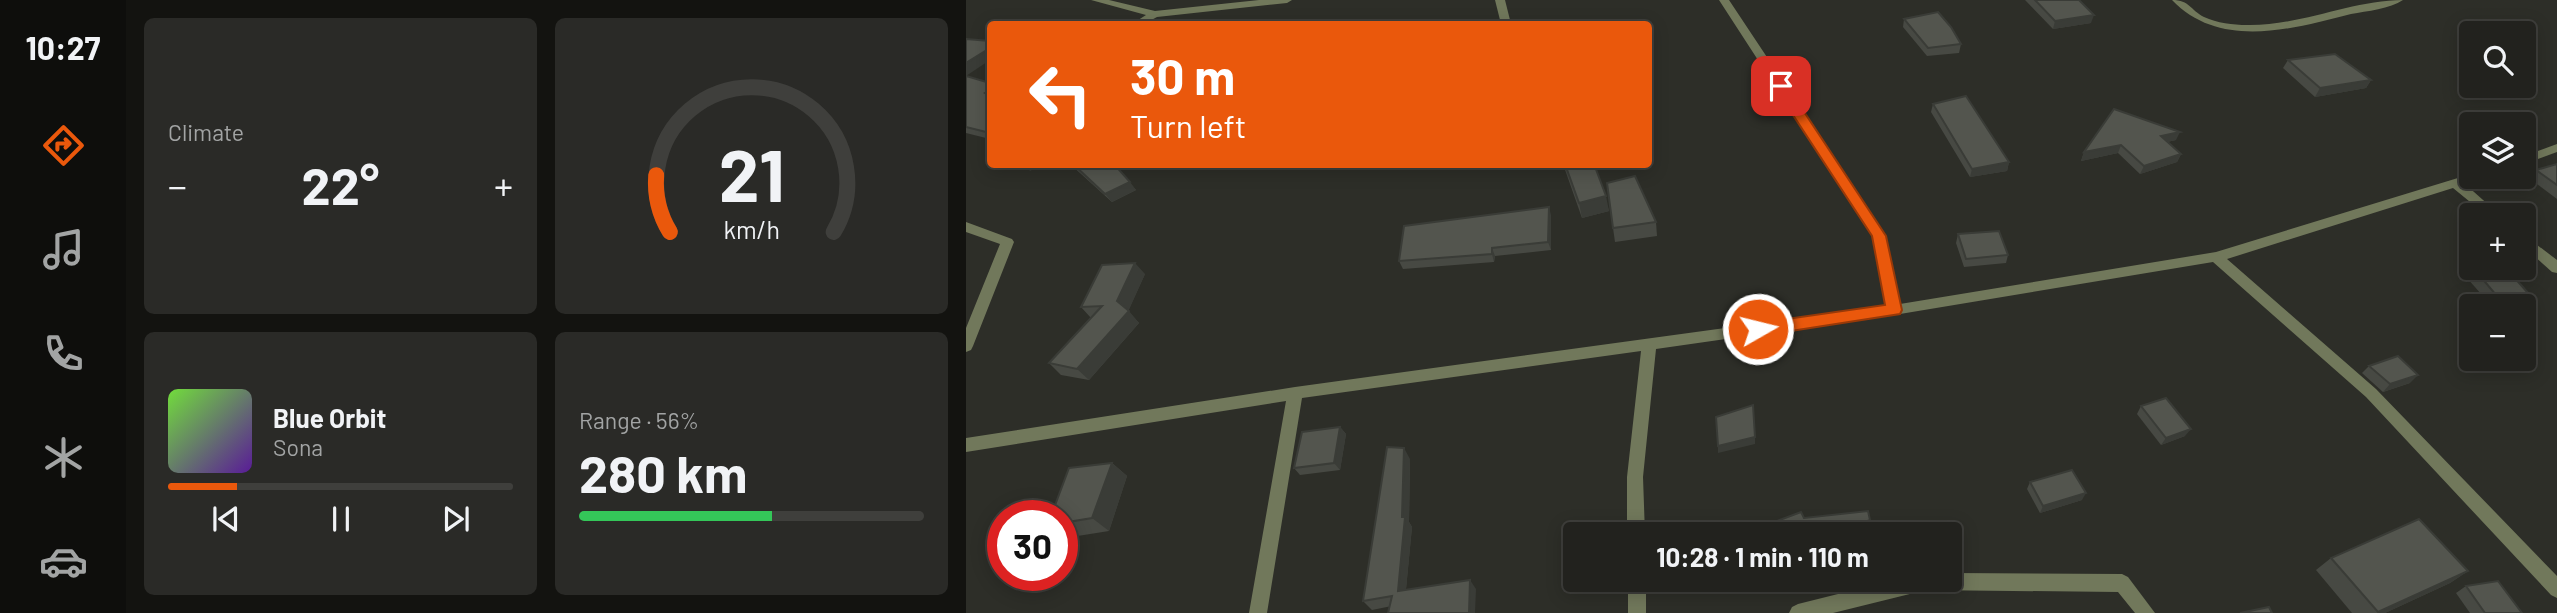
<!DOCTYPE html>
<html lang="en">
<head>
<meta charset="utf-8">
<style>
	body { margin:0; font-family:Barlow,sans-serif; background:#2a2a27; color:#f1f3f6; height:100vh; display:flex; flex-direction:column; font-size:26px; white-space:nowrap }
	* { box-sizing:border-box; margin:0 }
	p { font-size:23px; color:#a2a4a4 }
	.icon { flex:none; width:38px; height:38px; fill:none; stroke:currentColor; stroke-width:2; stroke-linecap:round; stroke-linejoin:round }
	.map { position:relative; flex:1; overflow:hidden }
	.details { display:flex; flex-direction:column; gap:18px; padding:18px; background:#131310; width:840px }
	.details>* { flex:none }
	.top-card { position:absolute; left:21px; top:21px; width:665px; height:147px; border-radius:7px; box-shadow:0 4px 18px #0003,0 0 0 2px #3f3f3c; background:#ea580c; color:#fff; overflow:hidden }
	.buttons { position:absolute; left:1493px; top:21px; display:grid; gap:14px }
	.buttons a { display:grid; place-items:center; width:77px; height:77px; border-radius:7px; background:#22221e; box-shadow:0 4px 18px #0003,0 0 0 2px #3f3f3c; font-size:35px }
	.speed { position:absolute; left:21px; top:500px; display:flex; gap:14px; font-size:35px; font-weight:700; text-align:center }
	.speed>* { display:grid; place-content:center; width:91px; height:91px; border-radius:50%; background:#22221e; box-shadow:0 4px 18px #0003,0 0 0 2px #3f3f3c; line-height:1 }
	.speed .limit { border:10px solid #d22; background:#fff; color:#111 }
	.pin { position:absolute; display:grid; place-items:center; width:60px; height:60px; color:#fff; margin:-30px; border-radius:14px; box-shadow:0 4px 10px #0006 }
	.me { position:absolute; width:77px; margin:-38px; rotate:82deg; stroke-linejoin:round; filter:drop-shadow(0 0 5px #0008) }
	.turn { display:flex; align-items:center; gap:24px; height:147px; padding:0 28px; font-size:32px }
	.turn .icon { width:91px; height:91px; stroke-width:2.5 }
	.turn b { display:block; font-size:49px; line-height:60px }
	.big { font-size:52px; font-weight:700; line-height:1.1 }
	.details .tile { flex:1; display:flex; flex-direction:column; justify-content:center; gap:10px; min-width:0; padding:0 24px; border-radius:10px; background:#2a2a27 }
	.details .dial { align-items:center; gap:0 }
	.dial svg { height:182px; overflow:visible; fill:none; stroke:#3f3f3c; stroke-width:7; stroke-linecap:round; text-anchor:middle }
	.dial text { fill:#f1f3f6; stroke:none }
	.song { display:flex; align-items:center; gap:21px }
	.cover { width:84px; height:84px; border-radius:10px; background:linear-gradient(135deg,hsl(100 70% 55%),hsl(270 70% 35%)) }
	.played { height:7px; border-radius:4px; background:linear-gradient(90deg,#ea580c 20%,#3f3f3c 20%) }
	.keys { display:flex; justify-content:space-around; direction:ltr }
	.heat { display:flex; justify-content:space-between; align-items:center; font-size:38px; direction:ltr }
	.charge { height:10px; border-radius:5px; background:linear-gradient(90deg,#34c759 56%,#3f3f3c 0) }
	.details .tiles { flex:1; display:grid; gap:18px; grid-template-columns:repeat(2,1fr) }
	.trip { position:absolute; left:597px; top:522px; width:399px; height:70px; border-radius:7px; background:#22221e; box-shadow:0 4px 18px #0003,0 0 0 2px #3f3f3c; font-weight:700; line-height:70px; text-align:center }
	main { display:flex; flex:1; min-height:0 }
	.dock { display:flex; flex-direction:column; width:126px; justify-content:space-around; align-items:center; background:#0e0e0c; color:#a2a4a4 }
	.dock .icon { width:49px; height:49px }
	.dock .selected { color:#ea580c }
	.dock b { font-size:32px; color:#f1f3f6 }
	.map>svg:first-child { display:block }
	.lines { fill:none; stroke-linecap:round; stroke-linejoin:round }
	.minor { fill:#71785b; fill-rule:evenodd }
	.wall { fill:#474943 }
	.shaded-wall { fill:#3a3c37 }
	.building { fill:#53554e; stroke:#3a3c37; stroke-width:2 }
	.route { fill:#ea580c; stroke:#983908; stroke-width:2 }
</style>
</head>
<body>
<main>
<nav class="dock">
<b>10:27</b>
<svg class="icon selected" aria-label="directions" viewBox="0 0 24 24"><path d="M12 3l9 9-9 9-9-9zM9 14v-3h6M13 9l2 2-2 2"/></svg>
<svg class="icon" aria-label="music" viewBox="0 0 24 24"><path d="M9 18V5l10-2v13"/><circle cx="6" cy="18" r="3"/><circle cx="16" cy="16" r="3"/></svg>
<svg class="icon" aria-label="phone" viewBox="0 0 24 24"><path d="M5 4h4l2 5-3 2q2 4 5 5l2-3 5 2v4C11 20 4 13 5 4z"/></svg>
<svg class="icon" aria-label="climate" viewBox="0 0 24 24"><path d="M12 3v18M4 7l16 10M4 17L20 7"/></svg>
<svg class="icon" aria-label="car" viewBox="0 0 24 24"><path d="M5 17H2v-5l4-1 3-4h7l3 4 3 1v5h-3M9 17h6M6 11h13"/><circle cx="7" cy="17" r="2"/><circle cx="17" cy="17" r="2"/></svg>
</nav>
<section class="details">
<div class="tiles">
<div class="tile"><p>Climate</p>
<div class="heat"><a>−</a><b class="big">22°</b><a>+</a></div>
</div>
<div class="tile dial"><svg viewBox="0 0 100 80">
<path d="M14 69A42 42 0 1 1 86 69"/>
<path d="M14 69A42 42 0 0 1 8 44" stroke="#ea580c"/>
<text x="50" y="56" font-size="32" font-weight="700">21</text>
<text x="50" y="72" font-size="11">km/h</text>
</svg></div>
<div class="tile">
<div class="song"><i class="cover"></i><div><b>Blue Orbit</b><p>Sona</p></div></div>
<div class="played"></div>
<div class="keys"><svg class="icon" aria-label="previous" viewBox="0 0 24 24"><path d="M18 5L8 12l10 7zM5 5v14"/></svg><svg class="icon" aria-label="pause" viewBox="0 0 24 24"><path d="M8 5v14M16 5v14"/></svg><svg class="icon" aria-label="next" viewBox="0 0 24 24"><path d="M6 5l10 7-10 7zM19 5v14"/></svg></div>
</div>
<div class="tile"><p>Range · 56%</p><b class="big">280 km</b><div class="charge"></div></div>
</div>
</section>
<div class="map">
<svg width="1591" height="613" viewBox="0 0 1591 613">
	<rect width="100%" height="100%" fill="#2d2e28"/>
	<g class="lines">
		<g class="minor">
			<polygon points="125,0 143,0 189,11 293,0 326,0 321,3 191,17 178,24 166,24 180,15"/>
			<polygon points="529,0 539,0 545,24 535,24"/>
			<polygon points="753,0 763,0 920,236 934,304 1250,252 1505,174 1505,177 1515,177 1513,180 1499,184 1534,215 1520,215 1487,188 1261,259 1410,389 1591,576 1591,598 1585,595 1400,397 1247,262 928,315 690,349 677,477 679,534 661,534 661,477 675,351 336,398 301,613 283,613 320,401 0,452 0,438 329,387 920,306 907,237"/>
			<path d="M1206,0c18,0 18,10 32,17 13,6 29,8 43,8 54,1 105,-25 156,-25 -13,9 -36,11 -52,14 -59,15 -131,36 -179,-14z"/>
			<polygon points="1591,144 1591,152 1558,164 1558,156"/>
			<polygon points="0,222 46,239 48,242 7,346 5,350 0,352 0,328 34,244 0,232"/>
			<polygon points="1558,235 1591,260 1591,273 1586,272 1558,247"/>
			<polygon points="984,573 1156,574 1162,577 1189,613 1169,613 1152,592 960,590 867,613 823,613 826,607 832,604 932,579 984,579"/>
			<rect x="662" y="579" width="18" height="34"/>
		</g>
	</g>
	<g class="wall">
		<polygon points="1059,0 1113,0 1125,23 1087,29"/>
		<polygon points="938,19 995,44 993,53 961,56 937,27"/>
		<polygon points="1322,60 1405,80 1400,88 1349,97 1317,68"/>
		<polygon points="0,76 24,83 24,139 0,133"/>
		<polygon points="967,104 1043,162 1041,171 1004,177 965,112"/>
		<polygon points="1148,109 1210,140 1201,142 1215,154 1211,162 1174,174 1152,153 1115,161 1118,152"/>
		<polygon points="104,164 159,164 151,168 170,190 146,202"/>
		<polygon points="597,164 628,164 643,211 616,218"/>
		<polygon points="1591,164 1591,199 1563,178 1570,170"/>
		<polygon points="585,215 585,250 529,256 528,262 437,269 433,261"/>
		<polygon points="690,222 691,236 649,242 647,228"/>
		<polygon points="992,234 1042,255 1040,263 998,267 990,243"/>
		<polygon points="1509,270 1562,293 1553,301 1523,303 1501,278"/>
		<polygon points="179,274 162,311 173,323 123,380 95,375 83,363 125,318 115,307"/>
		<polygon points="1403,366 1444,383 1417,392 1396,373"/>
		<polygon points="1175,406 1219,436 1195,445 1171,414"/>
		<polygon points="374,427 380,434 374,470 334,475 328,468"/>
		<polygon points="444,459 443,522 446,527 440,589 510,589 406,610 397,601"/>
		<polygon points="146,463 161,476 143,531 99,538 96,536 96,523"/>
		<polygon points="1064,482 1116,500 1074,513 1061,489"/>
		<polygon points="1365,558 1502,571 1484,583 1419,613 1386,613 1350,570"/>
		<polygon points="1500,586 1556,613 1504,613 1490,593"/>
	</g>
	<g class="shaded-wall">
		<polygon points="1128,15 1125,23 1087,29 1089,21"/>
		<polygon points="24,48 24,60 0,76 0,63"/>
		<polygon points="1405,80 1400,88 1349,97 1354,88"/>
		<polygon points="1214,132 1210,140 1191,144 1195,136"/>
		<polygon points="1155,145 1152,153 1115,161 1118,152"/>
		<polygon points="1215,154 1211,162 1174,174 1178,166"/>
		<polygon points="1043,162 1041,171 1004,177 1006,169"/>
		<polygon points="59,164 77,164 64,171"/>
		<polygon points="147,164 159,164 150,169"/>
		<polygon points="164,182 170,190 146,202 139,194"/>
		<polygon points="640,196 643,211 616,218 613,203"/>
		<polygon points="583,207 585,215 585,250 582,242"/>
		<polygon points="526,248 529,256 528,262 526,254"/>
		<polygon points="169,263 179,274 162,312 163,311 173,323 123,380 111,369 151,301"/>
		<polygon points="1452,375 1444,383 1417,392 1424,384"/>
		<polygon points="374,427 380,434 374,470 368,463"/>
		<polygon points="1225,429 1219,436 1195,445 1200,438"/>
		<polygon points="789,437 789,444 752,453 752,446"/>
		<polygon points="438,448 444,459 443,522 446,527 439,600 432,591"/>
		<polygon points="146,463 161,476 143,531 126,518"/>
		<polygon points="1120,493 1116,500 1074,513 1077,506"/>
		<polygon points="904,520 903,527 884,534 868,534"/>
		<polygon points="1502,571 1484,583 1419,613 1411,613"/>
		<polygon points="504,580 510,589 509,613 503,613"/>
	</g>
	<g class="building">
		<polygon points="1069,0 1113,0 1128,15 1089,21"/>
		<polygon points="972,12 985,27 995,44 962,48 938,19"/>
		<polygon points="0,39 24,41 24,48 0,63"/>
		<polygon points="1369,54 1405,80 1354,88 1322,60"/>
		<polygon points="0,76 24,83 24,90 19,93 24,96 24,133 0,127"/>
		<polygon points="1000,96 1043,162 1006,169 967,104"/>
		<polygon points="1148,109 1214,132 1195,136 1215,154 1178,166 1155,145 1118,152"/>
		<polygon points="107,164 148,164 164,182 139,194"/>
		<polygon points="599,164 628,164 640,196 613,203"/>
		<polygon points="1591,164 1591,185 1570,170"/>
		<polygon points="669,176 690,222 647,228 641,183"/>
		<polygon points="583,207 582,242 526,248 526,254 433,261 438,226"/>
		<polygon points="1033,231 1042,255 1000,259 992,234"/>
		<polygon points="169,263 151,301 163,311 111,369 83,363 136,306 115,307 136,265"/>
		<polygon points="1540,268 1562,293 1530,295 1509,270"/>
		<polygon points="1432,356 1452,375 1424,384 1403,366"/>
		<polygon points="1200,398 1225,429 1200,438 1175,406"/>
		<polygon points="787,405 789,437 752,446 750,417"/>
		<polygon points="374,427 368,463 328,468 336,432"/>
		<polygon points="421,447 438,448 436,517 439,517 432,591 504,580 503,613 422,613 426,596 397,601"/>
		<polygon points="146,463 126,518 96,523 96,516 85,516 103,468"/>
		<polygon points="1106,470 1120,493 1077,506 1064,482"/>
		<polygon points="902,511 904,520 868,534 795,534 792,528 835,512 838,518"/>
		<polygon points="1453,519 1502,571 1412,612 1365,558"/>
		<polygon points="1532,581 1556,613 1519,613 1500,586"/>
		<polygon points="1303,607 1306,613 1274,613"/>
	</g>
	<polygon class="route" points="815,82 819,83 920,236 936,310 934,314 792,336 784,329 792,323 919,305 906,236 808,86"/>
</svg>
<div class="buttons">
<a><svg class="icon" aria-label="search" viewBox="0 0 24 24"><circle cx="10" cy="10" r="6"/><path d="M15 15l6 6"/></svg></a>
<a><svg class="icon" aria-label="layers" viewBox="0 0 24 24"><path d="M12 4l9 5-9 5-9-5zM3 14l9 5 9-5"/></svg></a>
<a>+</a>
<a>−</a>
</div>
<div class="speed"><div class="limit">30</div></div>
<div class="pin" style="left:815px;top:86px;background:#d93025"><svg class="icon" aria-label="arrive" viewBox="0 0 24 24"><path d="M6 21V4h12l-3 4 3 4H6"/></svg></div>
<svg class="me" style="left:792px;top:329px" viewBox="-20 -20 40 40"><circle r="17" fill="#ea580c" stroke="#fff" stroke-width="3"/><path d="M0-11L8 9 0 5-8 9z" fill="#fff"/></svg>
<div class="trip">10:28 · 1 min · 110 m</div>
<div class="top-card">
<div class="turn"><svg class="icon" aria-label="left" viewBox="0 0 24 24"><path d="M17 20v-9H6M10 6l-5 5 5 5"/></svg><div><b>30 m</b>Turn left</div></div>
</div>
</div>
</main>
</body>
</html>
